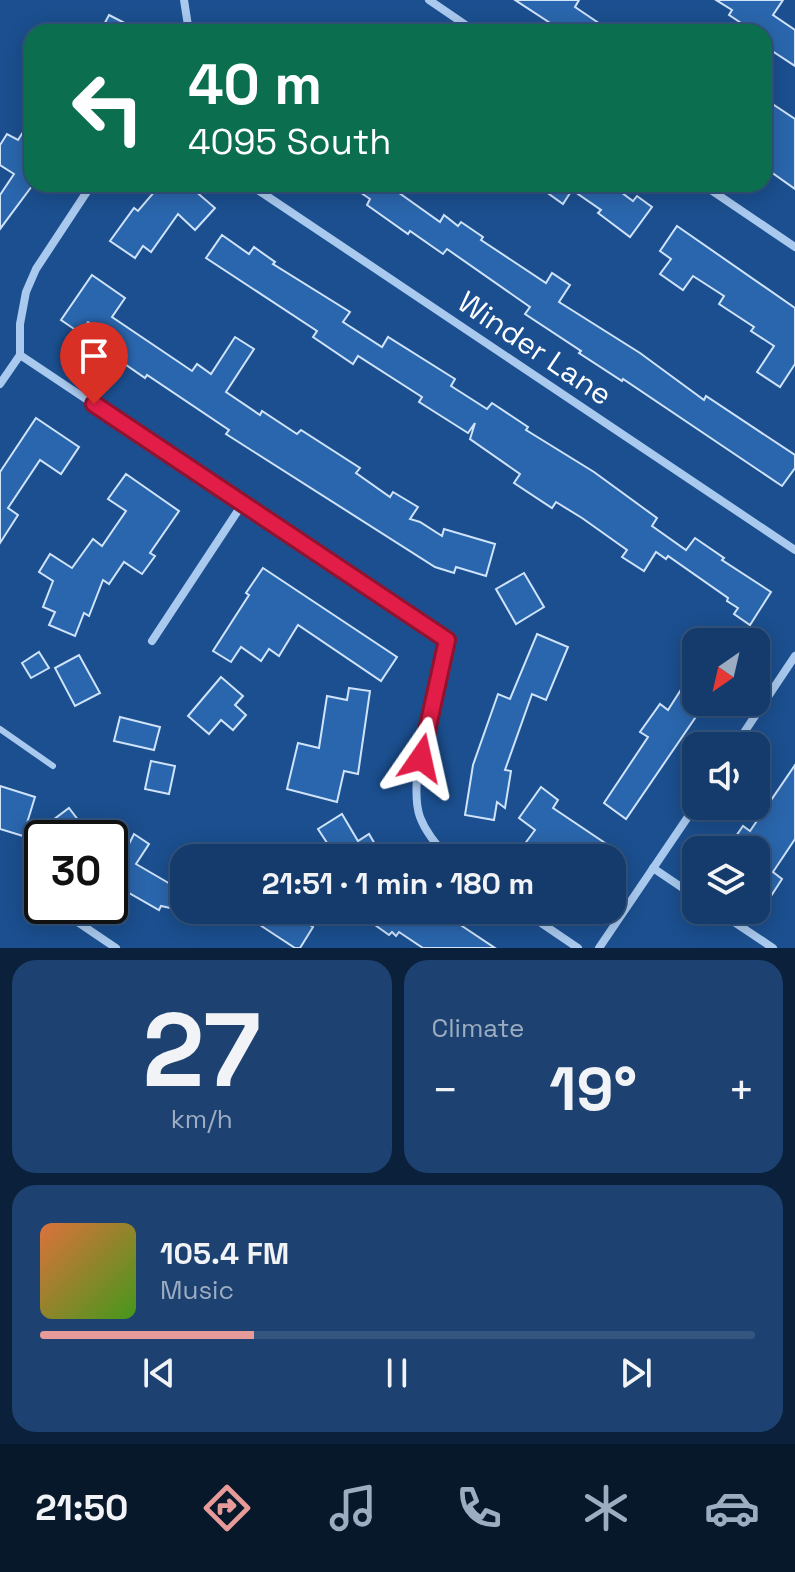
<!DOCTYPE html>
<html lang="en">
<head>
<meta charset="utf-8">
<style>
	body { margin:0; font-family:"Space Grotesk",sans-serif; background:#1d4271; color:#f1f3f6; height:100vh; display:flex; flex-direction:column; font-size:30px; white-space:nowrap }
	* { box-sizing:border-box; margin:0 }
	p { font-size:26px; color:#9dadc1 }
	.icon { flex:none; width:44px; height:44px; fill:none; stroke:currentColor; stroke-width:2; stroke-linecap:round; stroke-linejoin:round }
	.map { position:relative; height:948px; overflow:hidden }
	.sheet { display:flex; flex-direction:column; gap:12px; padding:12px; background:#0b203b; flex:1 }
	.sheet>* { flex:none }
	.hud { position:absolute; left:24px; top:24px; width:748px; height:168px; border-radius:24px; box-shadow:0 4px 20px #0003,0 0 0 2px #33557e; background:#0b6e4f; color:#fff; overflow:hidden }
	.needle { width:52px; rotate:214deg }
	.buttons { position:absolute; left:682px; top:628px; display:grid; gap:16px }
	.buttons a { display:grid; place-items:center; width:88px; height:88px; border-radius:16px; background:#143b6b; box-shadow:0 4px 20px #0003,0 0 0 2px #33557e; font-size:40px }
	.speed { position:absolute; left:24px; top:820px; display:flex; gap:16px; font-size:40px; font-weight:700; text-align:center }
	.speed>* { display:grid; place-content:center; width:104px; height:104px; border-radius:50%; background:#143b6b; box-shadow:0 4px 20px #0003,0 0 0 2px #33557e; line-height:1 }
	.speed .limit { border:4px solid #111; border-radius:12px; background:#fff; color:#111 }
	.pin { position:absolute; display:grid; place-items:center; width:68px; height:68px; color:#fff; margin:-82px -34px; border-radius:50% 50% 50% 0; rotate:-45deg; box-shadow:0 0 8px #0007 }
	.pin .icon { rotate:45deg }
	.me { position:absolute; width:88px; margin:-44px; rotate:11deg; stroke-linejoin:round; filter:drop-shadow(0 0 6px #0008) }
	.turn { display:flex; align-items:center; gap:28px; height:168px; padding:0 32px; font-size:36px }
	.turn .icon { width:104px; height:104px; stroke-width:2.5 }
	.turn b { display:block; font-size:56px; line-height:68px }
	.big { font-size:60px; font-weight:700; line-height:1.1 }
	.sheet .card { flex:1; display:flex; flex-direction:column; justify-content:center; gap:12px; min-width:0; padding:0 28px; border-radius:24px; background:#1d4271 }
	.sheet .dial { align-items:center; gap:0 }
	.dial b { font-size:104px; line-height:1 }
	.song { display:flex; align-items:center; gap:24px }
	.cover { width:96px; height:96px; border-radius:12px; background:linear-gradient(135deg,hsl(20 70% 55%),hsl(100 70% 35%)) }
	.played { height:8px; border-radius:4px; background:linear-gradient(90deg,#e69b98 30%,#33557e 30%) }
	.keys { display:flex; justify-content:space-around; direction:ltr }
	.heat { display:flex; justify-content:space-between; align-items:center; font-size:44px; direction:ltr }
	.sheet .tiles { flex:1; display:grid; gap:12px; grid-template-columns:1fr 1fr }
	.card:last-child { grid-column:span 2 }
	.trip { position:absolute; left:170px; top:844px; width:456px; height:80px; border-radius:24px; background:#143b6b; box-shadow:0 4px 20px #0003,0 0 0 2px #33557e; font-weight:700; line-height:80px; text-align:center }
	.menu { display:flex; height:128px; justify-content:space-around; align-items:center; background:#08182b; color:#9dadc1 }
	.menu .icon { width:56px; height:56px }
	.menu .current { color:#e69b98 }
	.menu b { font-size:36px; color:#f1f3f6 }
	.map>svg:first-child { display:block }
	.building { fill:#2a66ad; stroke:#cfe3fa; stroke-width:2 }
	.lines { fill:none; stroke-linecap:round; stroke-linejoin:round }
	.lane { stroke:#a9c9ee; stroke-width:6 }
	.street { stroke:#a9c9ee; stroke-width:8 }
	.route-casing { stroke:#92132f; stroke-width:20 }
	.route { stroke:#e11d48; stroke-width:14 }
	.labels { text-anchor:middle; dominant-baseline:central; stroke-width:8; stroke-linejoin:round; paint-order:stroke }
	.street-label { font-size:30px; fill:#fff; stroke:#1b4f8f }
</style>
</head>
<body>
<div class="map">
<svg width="795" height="948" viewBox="0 0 795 948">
	<rect width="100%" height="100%" fill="#1b4f8f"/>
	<g class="building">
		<polygon points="515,0 579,0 575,7 612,32 564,32"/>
		<polygon points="716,0 783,0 773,15 795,30 795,66 766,47 769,41 764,38 764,32 755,32 729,15 732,10"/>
		<polygon points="109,15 142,32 100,32"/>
		<polygon points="771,103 795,119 795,189 764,167 764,114"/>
		<polygon points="32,118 32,186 0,229 0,195 14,174 0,165 0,145 7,134 18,140"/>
		<polygon points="161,184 187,184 215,208 195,230 178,214 151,252 143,246 135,258 110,241 134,208 138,211"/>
		<polygon points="348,184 399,184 395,190 440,222 444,215 458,226 461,222 483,237 481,240 546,283 552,273 570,285 559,302 640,353 704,400 706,396 795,455 795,468 782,486 623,379 622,381 579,353 581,351 525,314 530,307 447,249 443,254 410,231 408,234 367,205 370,199"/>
		<polygon points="535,184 610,184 633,201 637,196 652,207 630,237 598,213 601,210 572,190 563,204"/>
		<polygon points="677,226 795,308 795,364 780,387 757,372 774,346 751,331 754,327 719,304 724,296 693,276 683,290 660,274 671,259 660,251"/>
		<polygon points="222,235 249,254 254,247 275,262 273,264 350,312 343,322 382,347 388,337 455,379 451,386 487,409 492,403 528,427 526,430 594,472 657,518 652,526 686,550 695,538 724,558 722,560 771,592 750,625 734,614 738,608 727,601 728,598 668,556 666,559 656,552 644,571 622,557 627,550 582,518 556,502 552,508 514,483 520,474 470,439 475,423 468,433 419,402 422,397 358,356 353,364 313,337 317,331 206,258"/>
		<polygon points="92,275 125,298 112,317 192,371 197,364 211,374 235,337 254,349 226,392 260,415 262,411 297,434 301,430 360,468 356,473 390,497 393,492 418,507 410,519 420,522 442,536 444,529 495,544 486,576 456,567 454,573 435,567 251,450 226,434 229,430 147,375 145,378 109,353 117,341 88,322 80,333 61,320"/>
		<polygon points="36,418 79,447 61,474 40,460 8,508 18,515 0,543 0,472"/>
		<polygon points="126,474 179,511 150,553 155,556 142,574 124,562 109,584 103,580 89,616 84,613 75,636 49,625 55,612 43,607 53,581 39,572 50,554 72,568 93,539 102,546 126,511 108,499"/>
		<polygon points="263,568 397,657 381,681 298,625 279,656 269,649 261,661 241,647 231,662 213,651 249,595 246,593"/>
		<polygon points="524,573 544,607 516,624 496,589"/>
		<polygon points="537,634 568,647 546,700 532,694 505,770 511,771 505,808 497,802 494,820 465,815 473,765 498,694 510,699"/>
		<polygon points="39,652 49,668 31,678 22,663"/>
		<polygon points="79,655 100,693 75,706 55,668"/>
		<polygon points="696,666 696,702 706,702 626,819 604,803 648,737 640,732 660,704 668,710"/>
		<polygon points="221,677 243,696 235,705 246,715 233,730 221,720 209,734 188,716"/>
		<polygon points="349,688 370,691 358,774 344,771 337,802 287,789 298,743 319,748 327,696 347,700"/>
		<polygon points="120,717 160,727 154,750 114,741"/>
		<polygon points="151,761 175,766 169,794 145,789"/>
		<polygon points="795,765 795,839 773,872 782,879 771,896 761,889 756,897 756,850 737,850 741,844 734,839 743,826 750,831"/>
		<polygon points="0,786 35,797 23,836 0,829"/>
		<polygon points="541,787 558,800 553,808 611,847 603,858 534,858 521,849 535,830 519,818"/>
		<polygon points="69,808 92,838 29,838"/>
		<polygon points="342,814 358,841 369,834 383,858 329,858 335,855 318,829"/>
		<polygon points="134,834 149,844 136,864 184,892 184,911 161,906 159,910 110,882"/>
		<polygon points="237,910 287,910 313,927 300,948 295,948"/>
		<polygon points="354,910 438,910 495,948 423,948 399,932 396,936 392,932 389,935"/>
	</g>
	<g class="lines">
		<polyline class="lane" points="0,729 53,766"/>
		<g class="street">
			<polyline points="184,0 189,32"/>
			<polyline points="429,0 476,32"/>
			<polyline points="249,184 795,550"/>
			<polyline points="702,184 795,247"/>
			<path d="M20,355l427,285c-10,42 -41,138 -27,177 6,16 17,28 28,41"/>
			<polyline points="0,384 20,355 20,324 26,292 36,269 92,184"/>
			<polyline points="152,641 243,503"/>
			<polyline points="735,746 795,656"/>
			<polyline points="653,868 696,897"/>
			<polyline points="522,910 578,948"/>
			<polyline points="716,910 773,948"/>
			<polyline points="76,921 116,948"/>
			<polyline points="599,948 696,805"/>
		</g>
	</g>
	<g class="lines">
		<defs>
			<polyline id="route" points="94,404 447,640 421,758"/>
		</defs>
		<use href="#route" class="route-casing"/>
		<use href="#route" class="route"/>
	</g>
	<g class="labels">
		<g class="street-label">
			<text transform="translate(535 348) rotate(34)">Winder Lane</text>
		</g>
	</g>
</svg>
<div class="buttons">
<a><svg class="needle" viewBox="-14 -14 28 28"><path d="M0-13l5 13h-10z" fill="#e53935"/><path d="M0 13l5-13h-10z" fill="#9dadc1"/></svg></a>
<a><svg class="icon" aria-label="sound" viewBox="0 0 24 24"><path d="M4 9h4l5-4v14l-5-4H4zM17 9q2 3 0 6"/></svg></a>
<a><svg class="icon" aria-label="layers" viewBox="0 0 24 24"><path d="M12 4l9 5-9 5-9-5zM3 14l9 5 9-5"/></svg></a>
</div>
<div class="speed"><div class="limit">30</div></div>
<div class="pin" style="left:94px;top:404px;background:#d93025"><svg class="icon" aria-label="arrive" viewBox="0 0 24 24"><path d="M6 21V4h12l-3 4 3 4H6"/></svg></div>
<svg class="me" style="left:421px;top:758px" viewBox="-20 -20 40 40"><path d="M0-17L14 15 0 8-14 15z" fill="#e11d48" stroke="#fff" stroke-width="4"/></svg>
<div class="trip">21:51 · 1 min · 180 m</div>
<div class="hud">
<div class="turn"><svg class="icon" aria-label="left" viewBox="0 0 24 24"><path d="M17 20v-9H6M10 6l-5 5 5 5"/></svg><div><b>40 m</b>4095 South</div></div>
</div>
</div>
<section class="sheet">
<div class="tiles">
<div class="card dial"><b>27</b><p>km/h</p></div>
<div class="card"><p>Climate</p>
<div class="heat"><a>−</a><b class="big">19°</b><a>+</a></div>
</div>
<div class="card">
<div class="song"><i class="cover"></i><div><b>105.4 FM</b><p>Music</p></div></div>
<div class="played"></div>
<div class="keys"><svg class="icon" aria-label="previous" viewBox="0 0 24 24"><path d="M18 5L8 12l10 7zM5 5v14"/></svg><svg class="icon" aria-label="pause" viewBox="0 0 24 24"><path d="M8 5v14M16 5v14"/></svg><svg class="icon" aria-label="next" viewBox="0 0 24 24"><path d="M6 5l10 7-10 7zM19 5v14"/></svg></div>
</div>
</div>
</section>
<nav class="menu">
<b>21:50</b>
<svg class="icon current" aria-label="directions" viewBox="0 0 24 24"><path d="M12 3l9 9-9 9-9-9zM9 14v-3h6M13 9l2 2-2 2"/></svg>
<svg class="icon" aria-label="music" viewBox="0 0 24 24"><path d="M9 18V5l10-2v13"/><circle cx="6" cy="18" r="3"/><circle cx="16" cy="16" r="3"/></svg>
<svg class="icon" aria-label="phone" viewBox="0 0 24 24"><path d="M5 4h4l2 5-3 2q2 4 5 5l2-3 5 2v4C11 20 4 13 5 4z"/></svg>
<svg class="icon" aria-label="climate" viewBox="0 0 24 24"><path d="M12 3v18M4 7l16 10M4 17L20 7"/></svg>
<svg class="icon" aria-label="car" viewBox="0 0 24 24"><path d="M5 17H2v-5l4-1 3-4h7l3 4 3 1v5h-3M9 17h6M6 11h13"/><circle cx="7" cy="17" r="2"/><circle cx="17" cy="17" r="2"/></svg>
</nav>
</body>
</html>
